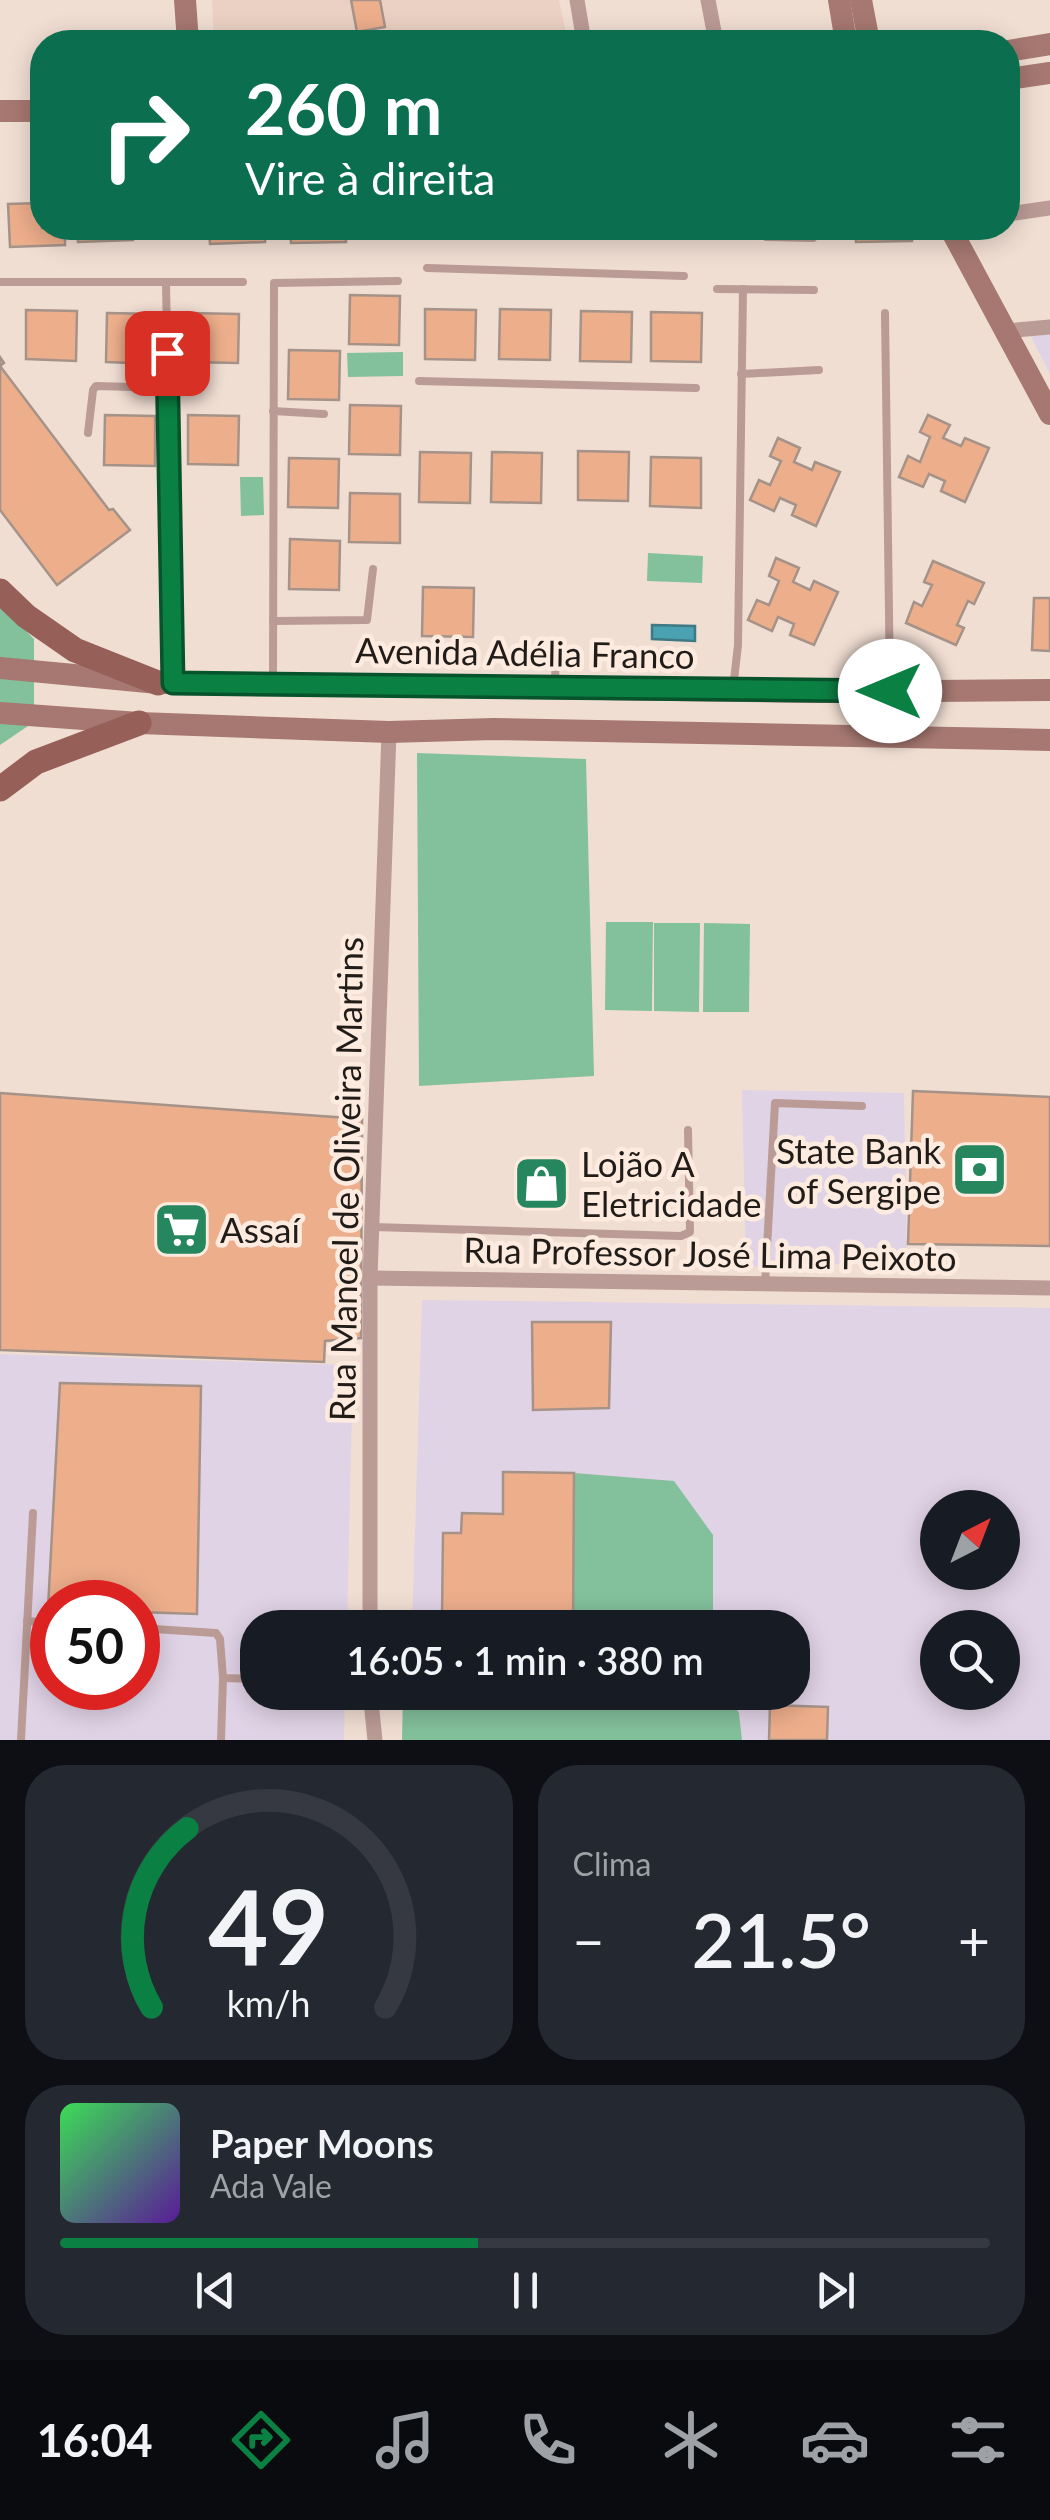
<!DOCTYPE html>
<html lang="pt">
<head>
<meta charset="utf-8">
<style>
	body { margin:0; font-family:Lato,sans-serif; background:#242831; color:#f1f3f6; height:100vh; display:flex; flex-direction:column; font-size:38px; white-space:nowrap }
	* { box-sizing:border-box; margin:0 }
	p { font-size:32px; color:#9ea1a6 }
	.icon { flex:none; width:55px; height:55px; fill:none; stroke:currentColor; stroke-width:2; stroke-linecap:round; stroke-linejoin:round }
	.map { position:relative; height:1740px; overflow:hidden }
	.sheet { display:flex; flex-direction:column; gap:25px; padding:25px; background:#0d0f14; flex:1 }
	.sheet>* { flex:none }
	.banner { position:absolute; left:30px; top:30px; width:990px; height:210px; border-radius:40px; box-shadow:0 5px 25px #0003; background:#0b6e4f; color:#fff; overflow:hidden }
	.needle { width:65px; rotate:42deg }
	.controls { position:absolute; left:920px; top:1490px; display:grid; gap:20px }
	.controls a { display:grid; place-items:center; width:100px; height:100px; border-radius:50%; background:#171b24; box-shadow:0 5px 25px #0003; font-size:50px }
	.speed { position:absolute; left:30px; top:1580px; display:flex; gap:20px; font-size:50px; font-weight:700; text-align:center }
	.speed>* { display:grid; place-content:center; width:130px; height:130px; border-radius:50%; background:#171b24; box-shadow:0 5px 25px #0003; line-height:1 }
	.speed .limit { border:15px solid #d22; background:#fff; color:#111 }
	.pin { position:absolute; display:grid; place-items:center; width:85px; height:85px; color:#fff; margin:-42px; border-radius:20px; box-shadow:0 5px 15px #0006 }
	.me { position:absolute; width:110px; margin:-55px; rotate:270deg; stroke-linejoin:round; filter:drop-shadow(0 0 8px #0008) }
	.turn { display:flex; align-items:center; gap:35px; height:210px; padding:0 50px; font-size:45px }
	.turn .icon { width:130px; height:130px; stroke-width:2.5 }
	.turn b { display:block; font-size:70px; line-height:85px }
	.big { font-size:75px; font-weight:600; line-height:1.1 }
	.sheet .widget { flex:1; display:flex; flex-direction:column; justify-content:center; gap:15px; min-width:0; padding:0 35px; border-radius:40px; background:#242831 }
	.sheet .dial { align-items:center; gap:0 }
	.dial svg { height:260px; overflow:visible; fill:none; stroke:#363941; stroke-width:7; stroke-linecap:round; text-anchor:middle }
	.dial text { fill:#f1f3f6; stroke:none }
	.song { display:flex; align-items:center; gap:30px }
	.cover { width:120px; height:120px; border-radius:15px; background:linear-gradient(135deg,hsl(130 70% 55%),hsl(270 70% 35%)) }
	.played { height:10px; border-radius:5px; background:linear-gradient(90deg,#0b8043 45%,#363941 45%) }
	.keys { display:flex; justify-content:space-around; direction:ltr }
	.heat { display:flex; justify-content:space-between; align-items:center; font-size:55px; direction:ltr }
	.sheet .tiles { flex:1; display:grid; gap:25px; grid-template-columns:1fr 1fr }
	.widget:last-child { grid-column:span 2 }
	.trip { position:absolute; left:240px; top:1610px; width:570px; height:100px; border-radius:40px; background:#171b24; box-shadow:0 5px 25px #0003; font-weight:600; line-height:100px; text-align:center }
	.tab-bar { display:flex; height:160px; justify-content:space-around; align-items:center; background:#090b0e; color:#9ea1a6 }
	.tab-bar .icon { width:70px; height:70px }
	.tab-bar .selected { color:#0b8043 }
	.tab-bar b { font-size:45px; color:#f1f3f6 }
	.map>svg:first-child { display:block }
	.built { fill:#ebd1c3 }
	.industrial { fill:#e1d3e6; fill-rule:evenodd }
	.green { fill:#83c09c }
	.water { fill:#4aa1b2; stroke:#3e7984; stroke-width:2.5 }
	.building { fill:#edae8c; stroke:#a59389; stroke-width:2.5 }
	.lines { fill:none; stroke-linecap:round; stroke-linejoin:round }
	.lane { stroke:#bb9b96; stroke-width:8 }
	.street { stroke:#bb9b96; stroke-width:15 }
	.secondary { stroke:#a67871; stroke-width:22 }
	.primary { stroke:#965f57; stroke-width:25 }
	.route-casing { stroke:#07532c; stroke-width:25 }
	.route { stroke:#0b8043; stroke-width:18 }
	.labels { text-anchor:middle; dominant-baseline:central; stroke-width:9; stroke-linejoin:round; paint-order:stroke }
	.street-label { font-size:35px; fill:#221c18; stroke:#feebe0 }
	.poi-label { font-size:35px; fill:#221c18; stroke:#feebe0; text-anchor:start }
</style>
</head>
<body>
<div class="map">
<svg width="1050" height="1740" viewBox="0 0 1050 1740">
	<rect width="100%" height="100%" fill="#f1ded3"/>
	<polygon class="built" points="212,0 559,0 568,42 214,42"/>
	<g class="industrial">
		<polygon points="1050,332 1050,374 1030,335"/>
		<polygon points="742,1090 904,1093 907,1262 746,1267"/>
		<path d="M422,1300l628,8v432h-308l-3,-27 -13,-20 66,-1v-64l-79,-1 -1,-8 -139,8 -161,1zM938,1508h64v64h-64zM938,1628h64v64h-64z"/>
		<path d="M0,1354l353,11 -6,262 -89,1v64l87,1 -1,47h-344zM52,1602h86v86h-86z"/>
	</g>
	<g class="green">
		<polygon points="403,352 403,376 348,377 347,353"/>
		<polygon points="263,477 264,515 241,516 240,477"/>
		<polygon points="648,553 703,556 702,583 647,581"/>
		<polygon points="0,605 34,639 34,722 0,745"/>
		<polygon points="417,753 586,759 594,1076 419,1086"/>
		<polygon points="606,922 653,922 652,1011 605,1010"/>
		<polygon points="654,923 700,923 699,1012 654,1011"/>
		<polygon points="704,923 750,924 749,1012 703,1012"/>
		<polygon points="574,1473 674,1481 713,1535 713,1627 573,1628"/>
		<polygon points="403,1692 726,1693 739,1713 742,1740 402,1740"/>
	</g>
	<polygon class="water" points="652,625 695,626 695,641 652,639"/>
	<g class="building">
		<polygon points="351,0 380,0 385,27 357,32"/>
		<polygon points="42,203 42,228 65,228 65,245 10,247 8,204"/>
		<polygon points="77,228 133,228 133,240 78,242"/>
		<polygon points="209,228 265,228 265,242 210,244"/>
		<polygon points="290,228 346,228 346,242 291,243"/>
		<polygon points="529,228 585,228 586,237 530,238"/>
		<polygon points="611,228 667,228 667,236 611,237"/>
		<polygon points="856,228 912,228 912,241 856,242"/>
		<polygon points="350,295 400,296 399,345 349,344"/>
		<polygon points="425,309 476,310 475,360 425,359"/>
		<polygon points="500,309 551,310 550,360 499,359"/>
		<polygon points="26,310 77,311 76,361 26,359"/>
		<polygon points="581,311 632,312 631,362 580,361"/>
		<polygon points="651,312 702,313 701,362 651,361"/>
		<polygon points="107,313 157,314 156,364 106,362"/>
		<polygon points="188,313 239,314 238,363 187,362"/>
		<polygon points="289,350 340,351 339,400 288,399"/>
		<polygon points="0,357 4,363 0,366 109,510 113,509 130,530 57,585 0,510"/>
		<polygon points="350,405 401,406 400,455 349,454"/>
		<polygon points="105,415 155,416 155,466 104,465"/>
		<polygon points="188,415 239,416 238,465 188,464"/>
		<polygon points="928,415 950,425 943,438 961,446 965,438 989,448 965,502 941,491 945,481 929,474 923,487 899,477 908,456 920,462 930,437 920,432"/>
		<polygon points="778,438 800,448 794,462 812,470 815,462 840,472 816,526 792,515 796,505 780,498 774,511 750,500 759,480 770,485 781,461 770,456"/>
		<polygon points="578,451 629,452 628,501 578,500"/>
		<polygon points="420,452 471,453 470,503 419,502"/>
		<polygon points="492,452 542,453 541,503 491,502"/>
		<polygon points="651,457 701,458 701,508 650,506"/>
		<polygon points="289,458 339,459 338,508 288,507"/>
		<polygon points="350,493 400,494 400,543 349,542"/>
		<polygon points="290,539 340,541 339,590 289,589"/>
		<polygon points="776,558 799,568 793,582 810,590 814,581 838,592 814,645 790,635 794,624 778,617 772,631 748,620 757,600 769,605 779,581 769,576"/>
		<polygon points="933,561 984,583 974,604 968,601 957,625 964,628 956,645 906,623 914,602 922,606 932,585 924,582"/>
		<polygon points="423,587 474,588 473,637 422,636"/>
		<polygon points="1034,598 1050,598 1050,651 1032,650"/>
		<polygon points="913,1091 1050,1097 1050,1246 908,1244"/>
		<polygon points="0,1093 362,1119 361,1338 325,1341 324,1362 0,1350"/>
		<polygon points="532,1322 611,1322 609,1408 533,1410"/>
		<polygon points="60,1383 201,1386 197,1614 138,1612 138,1602 52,1602 52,1608 48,1608"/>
		<polygon points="503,1472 574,1473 573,1628 453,1626 453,1616 442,1616 443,1533 461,1533 462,1513 503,1514"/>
		<polygon points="770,1705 828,1707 827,1740 769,1740"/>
	</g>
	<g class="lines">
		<g class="lane">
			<polyline points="443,228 453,233 499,235"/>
			<polyline points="761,228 766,237 813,238"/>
			<polyline points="427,268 684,276"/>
			<polyline points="0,282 243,282"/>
			<polyline points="166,282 173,682"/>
			<polyline points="717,289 814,290"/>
			<polyline points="885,313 890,688"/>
			<polyline points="741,374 819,370"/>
			<polyline points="419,381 696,388"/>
			<polyline points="273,411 324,414"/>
			<polyline points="88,433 93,390 96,386 168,388"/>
			<polyline points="273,621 367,620 373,569"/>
			<polyline points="273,679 274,283 398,281"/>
			<polyline points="555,683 556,648"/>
			<polyline points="733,689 738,645 743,289"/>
			<polyline points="373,1227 681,1236 690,1232 688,1130"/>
			<polyline points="765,1284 775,1103 862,1106"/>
			<polyline points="27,1621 52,1623"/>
			<polyline points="138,1628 216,1633 220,1639 223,1678 258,1679"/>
			<polyline points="21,1740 33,1513"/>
			<polyline points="221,1740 223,1678"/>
		</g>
		<g class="street">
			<polyline points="577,0 584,42"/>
			<polyline points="708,0 716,42"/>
			<polyline points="1008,214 1050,208"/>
			<polyline points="1006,331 1050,327"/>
			<polyline points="370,1278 1050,1288"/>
			<polyline points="370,1628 370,1278 389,732"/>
			<polyline points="370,1692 375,1740"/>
		</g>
		<g class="secondary">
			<polyline points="185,0 188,42"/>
			<polyline points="839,0 846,42"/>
			<polyline points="861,0 869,42"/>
			<polyline points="1008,51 1050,44"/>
			<polyline points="1008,79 1050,73"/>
			<polyline points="0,111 42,111"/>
			<polyline points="950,228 1050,414"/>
			<polyline points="0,668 158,683 820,692 1050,690"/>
			<polyline points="0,713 139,723 389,732 494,729 1050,740"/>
		</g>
		<g class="primary">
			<polyline points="0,591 26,616 75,650 158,683"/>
			<polyline points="0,789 36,762 139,723"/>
		</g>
	</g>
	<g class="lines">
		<defs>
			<polyline id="route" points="167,353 173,683 890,691"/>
		</defs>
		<use href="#route" class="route-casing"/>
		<use href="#route" class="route"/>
	</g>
	<defs>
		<symbol id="bank-square" viewBox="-11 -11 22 22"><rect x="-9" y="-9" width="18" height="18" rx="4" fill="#26865e" stroke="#feebe0"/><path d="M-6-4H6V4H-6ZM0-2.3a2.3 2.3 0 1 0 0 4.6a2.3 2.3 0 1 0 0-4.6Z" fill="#fff"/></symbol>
		<symbol id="shop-square" viewBox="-11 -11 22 22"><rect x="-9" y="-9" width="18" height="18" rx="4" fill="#26865e" stroke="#feebe0"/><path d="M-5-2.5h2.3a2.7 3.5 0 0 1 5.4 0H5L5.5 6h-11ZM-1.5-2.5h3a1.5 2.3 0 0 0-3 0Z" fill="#fff"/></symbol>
		<symbol id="supermarket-square" viewBox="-11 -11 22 22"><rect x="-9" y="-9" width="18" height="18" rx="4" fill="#26865e" stroke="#feebe0"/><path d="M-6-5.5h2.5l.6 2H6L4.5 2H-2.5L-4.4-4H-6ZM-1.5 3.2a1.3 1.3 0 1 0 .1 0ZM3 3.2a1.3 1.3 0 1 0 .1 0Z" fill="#fff"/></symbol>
	</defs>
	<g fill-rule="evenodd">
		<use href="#bank-square" x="948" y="1138" width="63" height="63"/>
		<use href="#shop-square" x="510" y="1152" width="63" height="63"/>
		<use href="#supermarket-square" x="150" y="1198" width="63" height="63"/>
	</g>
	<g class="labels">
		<g class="street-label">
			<text transform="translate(525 652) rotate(1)">Avenida Adélia Franco</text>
			<text transform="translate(345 1179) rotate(-89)">Rua Manoel de Oliveira Martins</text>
			<text transform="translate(710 1253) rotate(1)">Rua Professor José Lima Peixoto</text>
		</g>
		<g class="poi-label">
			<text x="941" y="1150" text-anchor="end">State Bank<tspan x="941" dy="40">of Sergipe</tspan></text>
			<text x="581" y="1163">Lojão A<tspan x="581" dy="40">Eletricidade</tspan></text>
			<text x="220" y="1229">Assaí</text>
		</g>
	</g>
</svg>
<div class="controls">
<a><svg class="needle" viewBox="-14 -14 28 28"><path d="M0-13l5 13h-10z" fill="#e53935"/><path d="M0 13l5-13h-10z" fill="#9ea1a6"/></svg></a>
<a><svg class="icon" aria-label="search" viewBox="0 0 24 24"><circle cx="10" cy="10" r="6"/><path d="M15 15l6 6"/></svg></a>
</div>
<div class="speed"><div class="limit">50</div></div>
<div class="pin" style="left:167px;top:353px;background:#d93025"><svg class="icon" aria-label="arrive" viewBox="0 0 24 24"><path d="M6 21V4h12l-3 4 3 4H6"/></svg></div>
<svg class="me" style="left:890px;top:691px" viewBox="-20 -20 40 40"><circle r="19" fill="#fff"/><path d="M0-13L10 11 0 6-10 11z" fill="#0b8043"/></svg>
<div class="trip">16:05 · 1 min · 380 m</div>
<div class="banner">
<div class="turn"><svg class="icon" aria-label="right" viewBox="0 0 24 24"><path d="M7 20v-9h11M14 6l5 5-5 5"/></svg><div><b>260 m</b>Vire à direita</div></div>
</div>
</div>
<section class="sheet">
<div class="tiles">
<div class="widget dial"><svg viewBox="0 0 100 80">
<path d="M14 69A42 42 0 1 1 86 69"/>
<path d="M14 69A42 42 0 0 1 25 14" stroke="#0b8043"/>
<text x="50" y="56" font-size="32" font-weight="700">49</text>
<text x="50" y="72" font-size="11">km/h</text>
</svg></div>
<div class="widget"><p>Clima</p>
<div class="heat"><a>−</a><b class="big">21.5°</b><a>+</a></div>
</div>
<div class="widget">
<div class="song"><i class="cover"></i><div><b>Paper Moons</b><p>Ada Vale</p></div></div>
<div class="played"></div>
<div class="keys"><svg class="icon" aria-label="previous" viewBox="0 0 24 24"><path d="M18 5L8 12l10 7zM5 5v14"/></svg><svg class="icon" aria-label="pause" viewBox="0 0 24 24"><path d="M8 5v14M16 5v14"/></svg><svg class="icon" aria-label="next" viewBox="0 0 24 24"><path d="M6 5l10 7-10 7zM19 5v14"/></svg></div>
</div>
</div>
</section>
<nav class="tab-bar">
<b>16:04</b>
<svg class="icon selected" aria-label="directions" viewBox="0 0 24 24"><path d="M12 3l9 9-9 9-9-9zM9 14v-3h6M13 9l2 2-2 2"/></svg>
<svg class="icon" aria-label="music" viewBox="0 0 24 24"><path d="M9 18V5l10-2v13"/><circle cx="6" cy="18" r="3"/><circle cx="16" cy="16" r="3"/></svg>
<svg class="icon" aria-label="phone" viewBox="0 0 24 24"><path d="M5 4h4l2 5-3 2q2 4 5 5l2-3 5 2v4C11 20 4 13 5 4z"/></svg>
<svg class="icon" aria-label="climate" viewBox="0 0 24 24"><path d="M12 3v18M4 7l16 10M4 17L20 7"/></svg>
<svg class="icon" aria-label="car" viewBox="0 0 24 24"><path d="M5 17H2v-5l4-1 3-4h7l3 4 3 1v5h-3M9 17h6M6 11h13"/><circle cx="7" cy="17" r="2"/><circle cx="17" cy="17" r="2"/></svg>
<svg class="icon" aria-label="filters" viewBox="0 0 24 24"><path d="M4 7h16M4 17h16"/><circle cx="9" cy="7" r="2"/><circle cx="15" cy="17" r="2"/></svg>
</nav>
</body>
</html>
